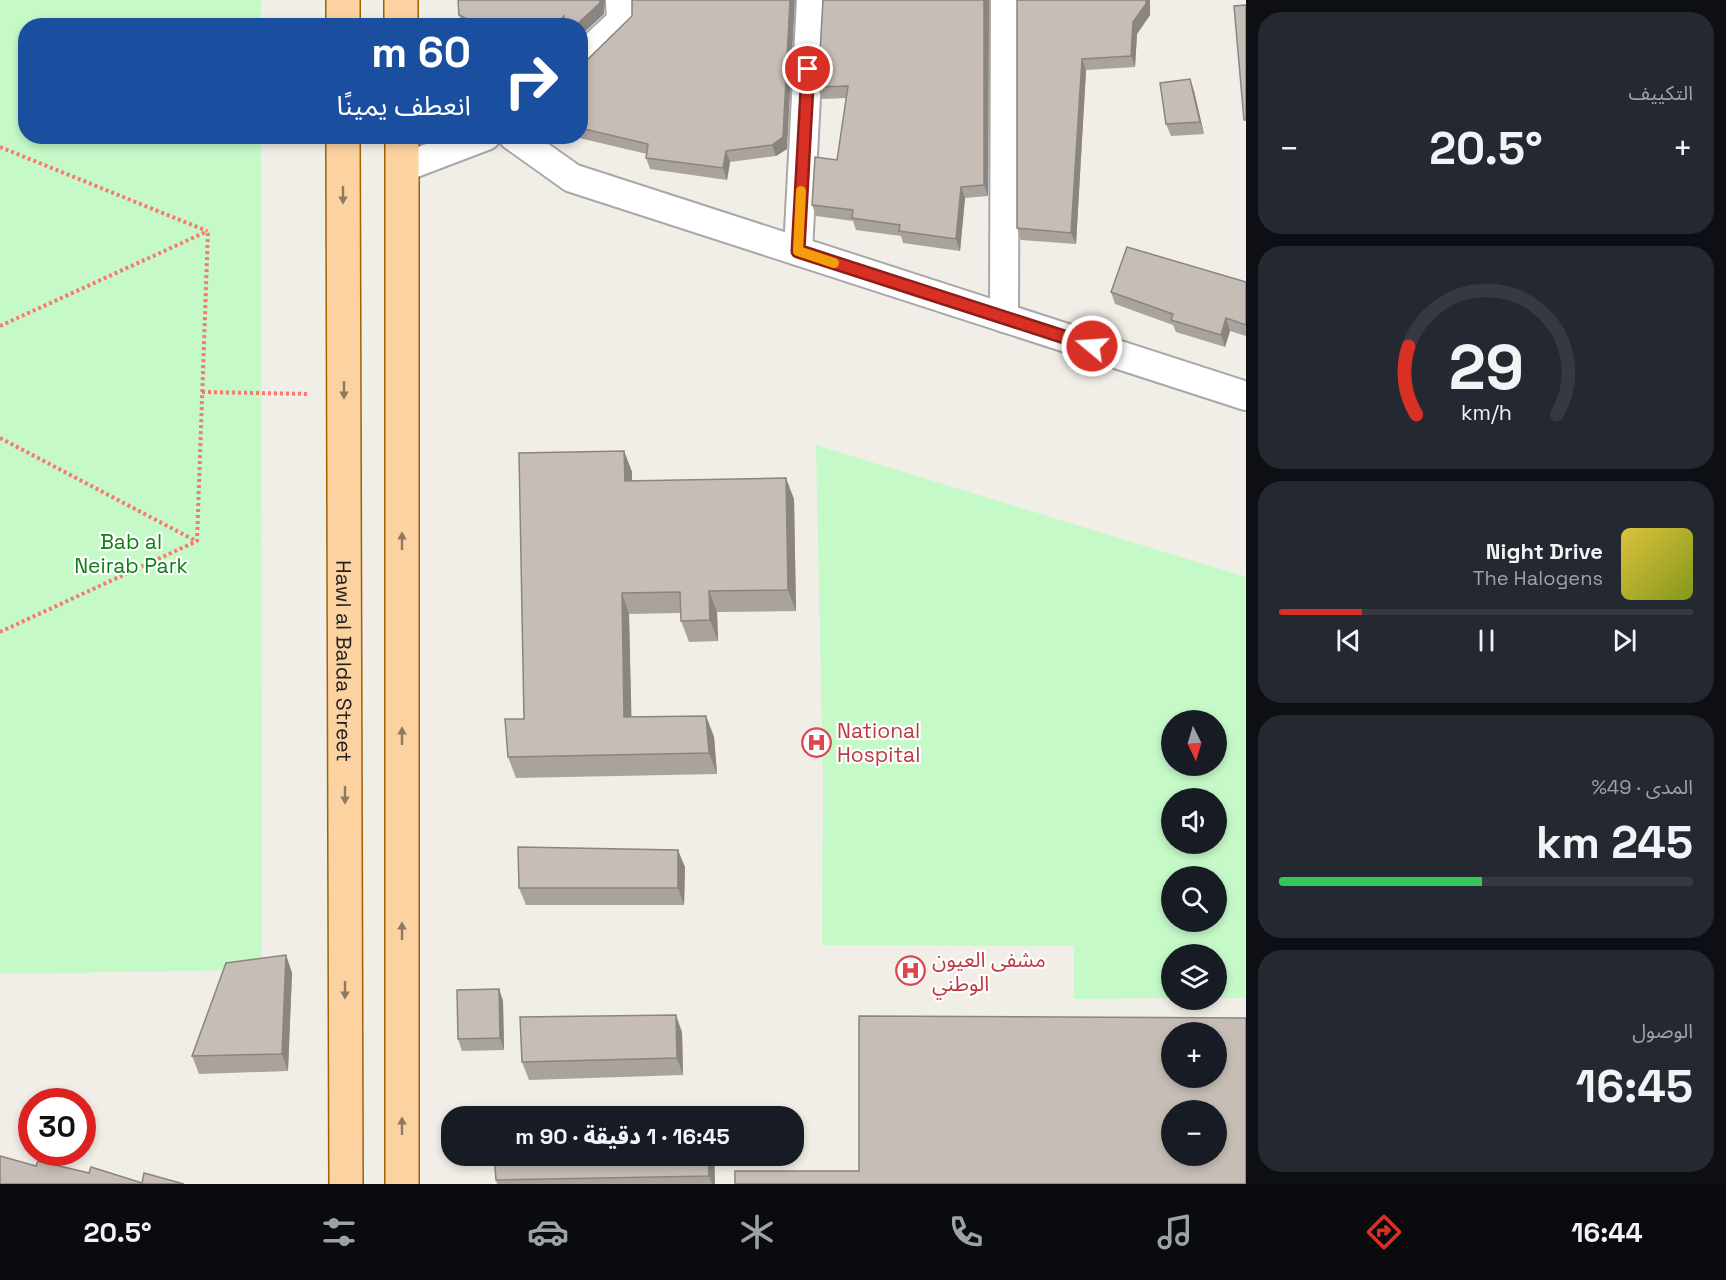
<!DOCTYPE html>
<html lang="ar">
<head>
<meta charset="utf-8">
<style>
	body { margin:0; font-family:"Space Grotesk","Noto Sans Arabic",sans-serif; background:#242831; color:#f1f3f6; direction:rtl; height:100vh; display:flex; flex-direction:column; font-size:22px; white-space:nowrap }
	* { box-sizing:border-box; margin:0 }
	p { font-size:20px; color:#9ea1a6 }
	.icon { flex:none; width:33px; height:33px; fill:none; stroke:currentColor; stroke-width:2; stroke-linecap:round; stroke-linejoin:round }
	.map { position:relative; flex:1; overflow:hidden; direction:ltr }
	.side { display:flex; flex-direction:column; gap:12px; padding:12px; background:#0d0f14; width:480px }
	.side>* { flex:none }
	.guide { position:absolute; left:18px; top:18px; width:570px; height:126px; border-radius:24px; box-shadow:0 3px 9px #0003; direction:rtl; background:#1a4fa0; color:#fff; overflow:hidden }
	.needle { width:39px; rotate:175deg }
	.tools { position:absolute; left:1161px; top:710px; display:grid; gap:12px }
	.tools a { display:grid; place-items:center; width:66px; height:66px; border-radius:50%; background:#171b24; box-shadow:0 3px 9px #0003; font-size:30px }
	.speed { position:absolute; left:18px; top:1088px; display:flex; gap:12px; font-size:30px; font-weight:700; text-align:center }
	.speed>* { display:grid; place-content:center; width:78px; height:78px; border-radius:50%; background:#171b24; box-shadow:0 3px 9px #0003; line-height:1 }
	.speed .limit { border:9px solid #d22; background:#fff; color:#111 }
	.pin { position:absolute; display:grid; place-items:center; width:51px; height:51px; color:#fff; margin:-26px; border:3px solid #fff; border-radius:50%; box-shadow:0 2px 6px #0007 }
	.me { position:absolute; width:66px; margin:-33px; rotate:288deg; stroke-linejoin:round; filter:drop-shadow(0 0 4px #0008) }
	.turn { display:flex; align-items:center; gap:21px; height:126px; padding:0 18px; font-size:27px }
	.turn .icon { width:78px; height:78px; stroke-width:2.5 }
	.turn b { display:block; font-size:42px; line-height:51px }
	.big { font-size:45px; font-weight:800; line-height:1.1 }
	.side .widget { flex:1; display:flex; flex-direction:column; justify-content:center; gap:9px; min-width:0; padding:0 21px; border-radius:24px; background:#242831 }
	.side .dial { align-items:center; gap:0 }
	.dial svg { height:156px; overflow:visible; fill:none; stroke:#363941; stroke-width:7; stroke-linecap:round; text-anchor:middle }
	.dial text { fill:#f1f3f6; stroke:none }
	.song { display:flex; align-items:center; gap:18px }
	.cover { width:72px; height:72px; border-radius:9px; background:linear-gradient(135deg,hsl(50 70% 55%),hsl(70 70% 35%)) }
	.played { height:6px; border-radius:3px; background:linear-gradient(90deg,#d93025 20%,#363941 20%) }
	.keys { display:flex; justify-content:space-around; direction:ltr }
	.heat { display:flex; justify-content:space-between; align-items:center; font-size:33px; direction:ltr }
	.charge { height:9px; border-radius:4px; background:linear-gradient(90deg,#34c759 49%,#363941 0) }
	.trip { position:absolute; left:441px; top:1106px; width:363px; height:60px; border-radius:24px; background:#171b24; box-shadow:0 3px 9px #0003; font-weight:800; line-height:60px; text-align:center; direction:rtl }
	.dock { display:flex; height:96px; justify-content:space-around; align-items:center; background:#090b0e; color:#9ea1a6 }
	.dock .icon { width:42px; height:42px }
	.dock .active { color:#d93025 }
	.dock b { font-size:27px; color:#f1f3f6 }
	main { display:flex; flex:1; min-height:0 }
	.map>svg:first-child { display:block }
	.park { fill:#c5fac8; fill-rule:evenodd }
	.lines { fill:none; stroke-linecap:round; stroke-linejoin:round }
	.minor-casing { stroke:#a8a8a8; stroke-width:32 }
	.primary-casing { stroke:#9d6400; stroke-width:36 }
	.path { stroke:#fa796f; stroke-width:4; stroke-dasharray:3 3; stroke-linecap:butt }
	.minor { stroke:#fff; stroke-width:28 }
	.primary { stroke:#fcd2a1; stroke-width:33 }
	.wall { fill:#aaa39d }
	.shaded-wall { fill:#8b847f }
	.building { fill:#c6bdb6; stroke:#8b847f; stroke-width:1.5; fill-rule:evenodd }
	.oneway { fill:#8e7a61 }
	.route-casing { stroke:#8d1f18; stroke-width:15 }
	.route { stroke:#d93025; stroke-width:10 }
	.slow { stroke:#f59e0b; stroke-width:10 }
	.labels { text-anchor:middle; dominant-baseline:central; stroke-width:4.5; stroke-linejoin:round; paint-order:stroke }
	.park-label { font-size:21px; fill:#0c8212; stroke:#fff }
	.street-label { font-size:21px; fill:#212121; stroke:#fff }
	.health-label { font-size:21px; fill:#be3a42; stroke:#fff; text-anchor:start }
</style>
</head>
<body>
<main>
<section class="side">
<div class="widget"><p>التكييف</p>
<div class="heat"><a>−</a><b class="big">20.5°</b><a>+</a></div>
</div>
<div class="widget dial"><svg viewBox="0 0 100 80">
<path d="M14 69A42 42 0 1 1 86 69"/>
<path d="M14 69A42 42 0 0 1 10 34" stroke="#d93025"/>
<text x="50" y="56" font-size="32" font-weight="700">29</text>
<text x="50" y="72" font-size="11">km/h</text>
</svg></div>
<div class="widget">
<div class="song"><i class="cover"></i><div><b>Night Drive</b><p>The Halogens</p></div></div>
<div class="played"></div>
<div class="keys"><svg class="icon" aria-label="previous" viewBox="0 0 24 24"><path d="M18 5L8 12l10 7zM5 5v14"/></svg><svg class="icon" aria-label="pause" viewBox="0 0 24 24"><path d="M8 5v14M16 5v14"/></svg><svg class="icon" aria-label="next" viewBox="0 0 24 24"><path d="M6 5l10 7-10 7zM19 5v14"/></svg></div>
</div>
<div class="widget"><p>المدى · 49%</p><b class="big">245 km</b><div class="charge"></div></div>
<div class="widget"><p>الوصول</p><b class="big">16:45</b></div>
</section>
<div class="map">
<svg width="1246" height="1184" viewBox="0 0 1246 1184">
	<rect width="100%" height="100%" fill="#f1ede7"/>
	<g class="park">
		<polygon points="0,0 261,0 261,25 26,26 26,136 261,137 262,970 0,974"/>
		<path d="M816,445l430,132v421h-29l-1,-44h-44l-1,44 -97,1v-53l-252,-1 1,-161zM1172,720h44v45h-44zM1172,798h44v45h-44zM1172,876h44v45h-44z"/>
	</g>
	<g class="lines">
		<defs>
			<g id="minor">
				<polyline points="580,59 621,21 620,0"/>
				<polyline points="513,136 572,178 1246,396"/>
				<polyline points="402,168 486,136"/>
				<polyline points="798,251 811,0"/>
				<polyline points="1004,318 1005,0"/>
			</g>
			<g id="primary">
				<polyline points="343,0 343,26"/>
				<polyline points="401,0 401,26"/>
				<path id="s1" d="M343,136l3,1048"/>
				<polyline points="402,136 402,1184"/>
			</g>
		</defs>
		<use href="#minor" class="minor-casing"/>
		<use href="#primary" class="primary-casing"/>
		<g class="path">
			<polyline points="0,147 207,231"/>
			<polyline points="0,326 208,231"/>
			<polyline points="202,392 309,394"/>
			<polyline points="0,438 196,541"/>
			<polyline points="0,632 197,541 208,231"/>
		</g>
		<use href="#minor" class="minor"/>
		<use href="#primary" class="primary"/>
	</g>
	<g class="wall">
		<polygon points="823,0 989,0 988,196 965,198 960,251 903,243 901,236 856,230 853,221 816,216 812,205 837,160 846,98 822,99 818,87"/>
		<polygon points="1017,0 1150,15 1137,34 1135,67 1086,70 1076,244 1021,240 1017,228"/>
		<polygon points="604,14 580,36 580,26 463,26 459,15"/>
		<polygon points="632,16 787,149 776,156 730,162 727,180 650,169 646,158 647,154 575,137 575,136 580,136 580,63 587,60"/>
		<polygon points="1194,91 1204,134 1171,136 1166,124"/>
		<polygon points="1246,282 1246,336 1230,331 1225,347 1176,332 1173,325 1115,304 1111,292"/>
		<polygon points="624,451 632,472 632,481 794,499 796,611 717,612 718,641 689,642 681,621 681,613 629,614 631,717 706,716 714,737 717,774 516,778 508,757 524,719"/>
		<polygon points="685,867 684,905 526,905 519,888"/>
		<polygon points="286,955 292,973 288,1071 199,1074 192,1056"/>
		<polygon points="499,989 503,1001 504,1050 462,1051 458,1039"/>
		<polygon points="682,1032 683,1075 529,1080 522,1062"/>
		<polygon points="494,1155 714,1155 715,1184 497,1184 496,1180"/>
	</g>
	<g class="shaded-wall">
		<polygon points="600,0 605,0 604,14 580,36 580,26 575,26"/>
		<polygon points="790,0 795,0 787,149 776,156 772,145"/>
		<polygon points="984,0 989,0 988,196 984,185"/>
		<polygon points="1146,0 1150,0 1150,15 1137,34 1135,67 1131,56 1133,22"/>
		<polygon points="564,16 567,26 555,26"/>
		<polygon points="1082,59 1086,70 1076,244 1071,233"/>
		<polygon points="1190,79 1194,91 1204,134 1200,122"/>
		<polygon points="726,151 730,162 727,180 723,168"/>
		<polygon points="961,187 965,198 960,251 956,239"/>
		<polygon points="1226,318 1230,331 1225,347 1221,335"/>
		<polygon points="624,451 632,472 632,502 625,481"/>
		<polygon points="786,478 794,499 796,611 788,590"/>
		<polygon points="709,591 717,612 718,641 710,620"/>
		<polygon points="622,593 629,614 632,739 624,717"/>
		<polygon points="706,716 714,737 717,774 709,753"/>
		<polygon points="678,850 685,867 684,905 678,888"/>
		<polygon points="286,955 292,973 288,1071 282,1054"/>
		<polygon points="499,989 503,1001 504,1050 500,1038"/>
		<polygon points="676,1015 682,1032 683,1075 677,1058"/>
		<polygon points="708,1155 714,1155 715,1184 712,1184 709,1176"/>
	</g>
	<g class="building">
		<polygon points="458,0 600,0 600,3 575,26 564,26 564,16 555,26 481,26 459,15"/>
		<polygon points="632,0 790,0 783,137 772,145 726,151 723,168 646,158 648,144 580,128 580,63 587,60 632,16"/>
		<polygon points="823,0 984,0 984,185 961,187 956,239 899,231 900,225 852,218 853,210 812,205 815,157 837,160 848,86 818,87"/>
		<polygon points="1017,0 1146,0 1146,4 1133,22 1131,56 1082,59 1071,233 1017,228"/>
		<polygon points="1246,5 1246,120 1244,120 1234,6"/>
		<polygon points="1190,79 1200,122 1166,124 1160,83"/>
		<polygon points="1127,247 1246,282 1246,325 1226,318 1221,335 1171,320 1173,314 1111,292"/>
		<polygon points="624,451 625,481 786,478 788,590 709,591 710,620 681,621 680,592 622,593 624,717 706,716 709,753 508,757 505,719 524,719 519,453"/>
		<polygon points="518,847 678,850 678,888 519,888"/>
		<polygon points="286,955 282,1054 192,1056 226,963"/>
		<polygon points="499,989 500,1038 458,1039 457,990"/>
		<polygon points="676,1015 677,1058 522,1062 520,1017"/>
		<path d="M859,1016l387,2v166h-511v-13h124zM1172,1032h44v45h-44zM1172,1110h44v45h-44z"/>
		<polygon points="494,1155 708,1155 709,1176 496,1180"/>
		<polygon points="0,1156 36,1166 38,1161 89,1173 91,1167 142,1183 144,1173 184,1184 0,1184"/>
	</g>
	<defs><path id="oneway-solid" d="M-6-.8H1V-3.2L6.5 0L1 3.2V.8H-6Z" transform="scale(1.5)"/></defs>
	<g class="oneway">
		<use href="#oneway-solid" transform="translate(343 195) rotate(90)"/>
		<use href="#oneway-solid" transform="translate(344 390) rotate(90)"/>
		<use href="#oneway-solid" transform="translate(402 541) rotate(-90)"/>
		<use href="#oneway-solid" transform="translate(402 736) rotate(-90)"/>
		<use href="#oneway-solid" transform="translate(345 795) rotate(90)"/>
		<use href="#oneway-solid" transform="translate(402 931) rotate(-90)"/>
		<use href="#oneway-solid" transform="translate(345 990) rotate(90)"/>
		<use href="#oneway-solid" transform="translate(402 1126) rotate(-90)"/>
	</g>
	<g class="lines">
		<defs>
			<polyline id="route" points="808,69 798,251 1092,346"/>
		</defs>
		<use href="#route" class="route-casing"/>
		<use href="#route" class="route"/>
		<polyline class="slow" points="801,191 798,251 834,263"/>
	</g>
	<defs>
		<symbol id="hospital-ring" viewBox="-11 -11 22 22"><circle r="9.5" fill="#fff" stroke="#e0444e" stroke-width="1.5"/><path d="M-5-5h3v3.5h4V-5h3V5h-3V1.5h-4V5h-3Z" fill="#e0444e"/></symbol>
	</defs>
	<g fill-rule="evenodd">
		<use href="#hospital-ring" x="800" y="726" width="33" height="33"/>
		<use href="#hospital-ring" x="894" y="954" width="33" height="33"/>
	</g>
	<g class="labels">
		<g class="park-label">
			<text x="131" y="541">Bab al<tspan x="131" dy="24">Neirab Park</tspan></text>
		</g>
		<g class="street-label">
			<text stroke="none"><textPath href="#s1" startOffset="525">Hawl al Balda Street</textPath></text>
		</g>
		<g class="health-label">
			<text x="837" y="730">National<tspan x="837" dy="24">Hospital</tspan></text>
			<text x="932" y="959">مشفى العيون<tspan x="932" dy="24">الوطني</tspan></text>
		</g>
	</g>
</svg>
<div class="tools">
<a><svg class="needle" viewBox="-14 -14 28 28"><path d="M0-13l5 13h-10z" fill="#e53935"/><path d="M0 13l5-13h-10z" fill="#9ea1a6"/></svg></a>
<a><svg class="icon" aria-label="sound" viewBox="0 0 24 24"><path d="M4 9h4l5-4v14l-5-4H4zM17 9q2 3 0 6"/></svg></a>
<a><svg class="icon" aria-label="search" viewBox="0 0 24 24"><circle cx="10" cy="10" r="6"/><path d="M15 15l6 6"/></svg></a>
<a><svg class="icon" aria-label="layers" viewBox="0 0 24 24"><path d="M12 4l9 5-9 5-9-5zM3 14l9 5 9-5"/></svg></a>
<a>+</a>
<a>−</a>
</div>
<div class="speed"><div class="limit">30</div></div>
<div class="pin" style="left:808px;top:69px;background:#d93025"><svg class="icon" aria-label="arrive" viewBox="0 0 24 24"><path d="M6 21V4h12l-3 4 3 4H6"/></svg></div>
<svg class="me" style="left:1092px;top:346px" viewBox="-20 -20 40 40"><circle r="17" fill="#d93025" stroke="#fff" stroke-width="3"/><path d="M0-11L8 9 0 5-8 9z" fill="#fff"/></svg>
<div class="trip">16:45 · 1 دقيقة · 90 m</div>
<div class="guide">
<div class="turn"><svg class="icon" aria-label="right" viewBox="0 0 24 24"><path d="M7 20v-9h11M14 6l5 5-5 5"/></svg><div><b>60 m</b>انعطف يمينًا</div></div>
</div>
</div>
</main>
<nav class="dock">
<b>16:44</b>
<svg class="icon active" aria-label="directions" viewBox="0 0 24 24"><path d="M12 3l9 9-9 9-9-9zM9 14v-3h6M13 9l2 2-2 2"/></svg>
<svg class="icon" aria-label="music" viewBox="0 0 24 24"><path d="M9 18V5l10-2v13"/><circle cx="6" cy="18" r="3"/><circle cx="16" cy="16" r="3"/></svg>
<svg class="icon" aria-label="phone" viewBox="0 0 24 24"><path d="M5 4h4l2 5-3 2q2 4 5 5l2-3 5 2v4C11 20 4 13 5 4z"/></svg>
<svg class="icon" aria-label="climate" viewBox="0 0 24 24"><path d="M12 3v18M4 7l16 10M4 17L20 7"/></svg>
<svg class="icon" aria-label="car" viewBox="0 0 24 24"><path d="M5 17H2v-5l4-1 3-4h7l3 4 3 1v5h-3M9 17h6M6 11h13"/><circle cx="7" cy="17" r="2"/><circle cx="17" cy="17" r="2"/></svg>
<svg class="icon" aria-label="filters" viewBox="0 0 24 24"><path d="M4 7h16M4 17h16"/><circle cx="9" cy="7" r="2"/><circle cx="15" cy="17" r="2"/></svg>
<b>20.5°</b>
</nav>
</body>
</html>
